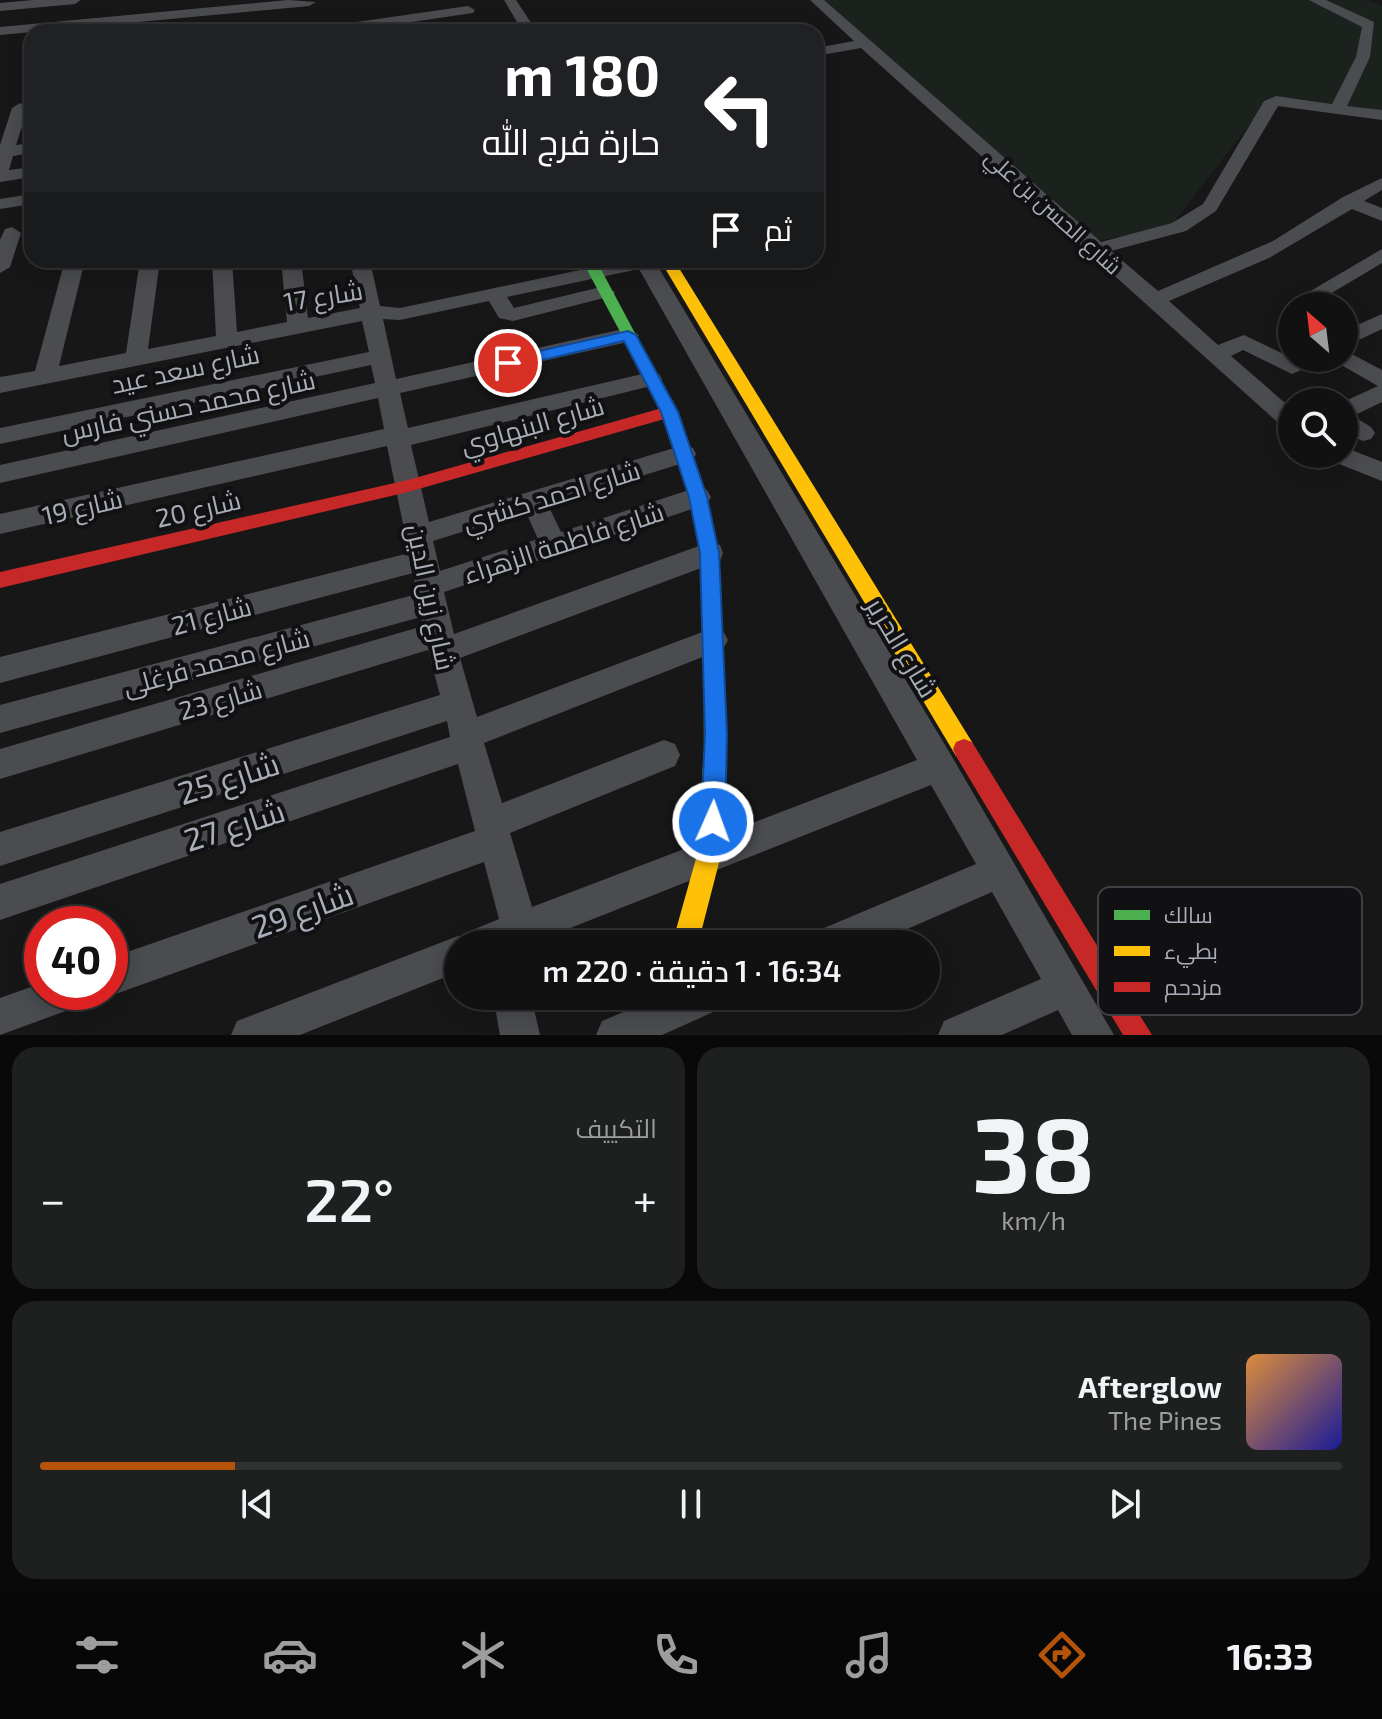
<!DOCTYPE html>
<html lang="ar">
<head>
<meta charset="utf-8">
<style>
	body { margin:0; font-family:"Exo 2",Cairo,sans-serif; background:#1e1f1f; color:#f1f3f6; direction:rtl; height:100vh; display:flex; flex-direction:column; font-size:30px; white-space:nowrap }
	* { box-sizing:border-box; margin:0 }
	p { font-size:26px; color:#9c9d9f }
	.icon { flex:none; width:44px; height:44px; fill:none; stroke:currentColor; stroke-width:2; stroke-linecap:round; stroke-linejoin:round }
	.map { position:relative; height:1035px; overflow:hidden; direction:ltr }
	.panel { display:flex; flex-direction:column; gap:12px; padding:12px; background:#090909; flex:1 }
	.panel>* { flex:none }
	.guide { position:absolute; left:24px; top:24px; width:800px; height:244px; border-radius:24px; box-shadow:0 4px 20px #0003,0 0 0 2px #303131; direction:rtl; background:#202124; color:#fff; overflow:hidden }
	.needle { width:52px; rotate:332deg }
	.tools { position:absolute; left:1278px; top:292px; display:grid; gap:16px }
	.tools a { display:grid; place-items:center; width:80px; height:80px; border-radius:50%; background:#111; box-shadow:0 4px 20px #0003,0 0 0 2px #303131; font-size:40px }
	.speed { position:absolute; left:24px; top:906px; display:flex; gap:16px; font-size:40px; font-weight:700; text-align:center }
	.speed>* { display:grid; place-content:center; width:104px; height:104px; border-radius:50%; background:#111; box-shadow:0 4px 20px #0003,0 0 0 2px #303131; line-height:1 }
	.speed .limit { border:12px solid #d22; background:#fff; color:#111 }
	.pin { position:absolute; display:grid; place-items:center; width:68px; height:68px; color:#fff; margin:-34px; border:4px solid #fff; border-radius:50%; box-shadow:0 2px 8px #0007 }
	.me { position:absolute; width:88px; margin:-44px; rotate:2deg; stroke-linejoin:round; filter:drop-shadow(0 0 6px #0008) }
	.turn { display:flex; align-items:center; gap:28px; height:168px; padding:0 32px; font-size:36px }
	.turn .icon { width:104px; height:104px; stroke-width:2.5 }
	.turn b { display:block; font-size:56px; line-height:68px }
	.then { display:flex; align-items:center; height:76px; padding:0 32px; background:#0003; gap:16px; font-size:30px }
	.big { font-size:60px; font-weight:600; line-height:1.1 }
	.panel .tile { flex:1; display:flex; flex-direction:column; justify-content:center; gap:12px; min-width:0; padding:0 28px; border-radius:24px; background:#1e1f1f }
	.panel .dial { align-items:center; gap:0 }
	.dial b { font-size:104px; line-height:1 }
	.song { display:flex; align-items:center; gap:24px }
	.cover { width:96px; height:96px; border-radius:12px; background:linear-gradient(135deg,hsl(30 70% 55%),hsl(240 70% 35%)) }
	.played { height:8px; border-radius:4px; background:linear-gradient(90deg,#b45309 15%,#303131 15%) }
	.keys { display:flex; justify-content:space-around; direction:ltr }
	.heat { display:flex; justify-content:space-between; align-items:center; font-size:44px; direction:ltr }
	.panel .tiles { flex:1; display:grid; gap:12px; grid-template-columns:1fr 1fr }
	.tile:last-child { grid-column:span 2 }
	.trip { position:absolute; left:444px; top:930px; width:496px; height:80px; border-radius:40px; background:#111; box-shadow:0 4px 20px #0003,0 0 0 2px #303131; font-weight:600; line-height:80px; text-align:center; direction:rtl }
	.tabs { display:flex; height:128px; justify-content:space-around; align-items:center; background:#070707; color:#9c9d9f }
	.tabs .icon { width:56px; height:56px }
	.tabs .on { color:#b45309 }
	.tabs b { font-size:36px; color:#f1f3f6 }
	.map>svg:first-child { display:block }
	.green { fill:#1b211c }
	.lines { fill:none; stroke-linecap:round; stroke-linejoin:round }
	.street { fill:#4b4c50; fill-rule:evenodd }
	.fast { fill:#4caf50; fill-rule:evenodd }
	.slow { fill:#ffc107; fill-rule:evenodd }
	.jam { fill:#c62828; fill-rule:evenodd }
	.route { fill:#1a73e8; stroke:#114b97; stroke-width:2 }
	.labels { text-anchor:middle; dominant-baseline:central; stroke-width:8; stroke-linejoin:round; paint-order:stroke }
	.far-street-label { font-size:22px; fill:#a8adb8; stroke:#111113 }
	.street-label { font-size:26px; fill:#a8adb8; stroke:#111113 }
	.near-street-label { font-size:32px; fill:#a8adb8; stroke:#111113 }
	.key { fill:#111113; stroke:#3e4045; stroke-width:2 }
	.key-label { font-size:22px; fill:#a8adb8 }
</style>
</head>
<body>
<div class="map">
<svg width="1382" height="1035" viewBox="0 0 1382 1035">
	<rect width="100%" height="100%" fill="#171717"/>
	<polygon class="green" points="821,0 1369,0 1382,6 1382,111 1294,98 1267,102 1171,226 1093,242"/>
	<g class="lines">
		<g class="street">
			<polygon points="33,0 81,0 75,4 0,11 0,3"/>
			<polygon points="288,0 316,2 309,6 0,35 0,27"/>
			<polygon points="504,0 516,0 537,32 523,32"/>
			<polygon points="810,0 824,0 1101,242 1172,223 1203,204 1264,101 1276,96 1332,104 1356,57 1362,27 1309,0 1326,0 1374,22 1370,57 1347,106 1382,110 1382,120 1278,106 1216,211 1186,231 1111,251 1158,291 1273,241 1343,197 1382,178 1382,190 1364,201 1382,208 1382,221 1352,209 1269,258 1169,301 1218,345 1244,335 1292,358 1321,358 1318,363 1292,374 1243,350 1231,356 1292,409 1292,430 1284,428 861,48 816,56 816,48 854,41"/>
			<polygon points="468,6 475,10 473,13 344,32 308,32 315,28"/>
			<polygon points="479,27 485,32 465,32 467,29"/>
			<polygon points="20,103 28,108 16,145 32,143 32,153 13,156 9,170 32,167 32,177 0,182 0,145 12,108"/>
			<polygon points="32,194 32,204 0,209 0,199"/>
			<polygon points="12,227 21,233 10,267 0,273 0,240 5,229"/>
			<polygon points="1382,249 1382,263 1310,306 1292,306 1292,312 1285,306"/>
			<path d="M65,260h20l-26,106 67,-13 14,-93h20l-12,89 68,-13 -4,-76h20l5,72 50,-10 -6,-62h20l7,58 52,-10 -10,-48h54l-3,4 -29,6 8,36 20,2 227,-48h38l-8,5 294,490 163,280h-42l-14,-25 -56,25h-64l6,-14 97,-42 -49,-87 -119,52h-61l5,-13 159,-67 -45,-79 -401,159h-72v28l-158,63h-69l6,-14 221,-85 9,3 3,-8 29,-12 -15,-57 -374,134 -9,-4h9v-34l365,-127 -17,-67 -458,156v-36l450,-147 -3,-16 -447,145v-34l440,-137 -12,-45 -428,129v-30l423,-123 -2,-9 -421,116v-28l417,-111 -4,-21 -413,110v-26l409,-104 -22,-107 -387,88v-20l384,-85 -6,-31 -378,85v-18l375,-82 -4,-18 -371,79v-16l369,-76 -7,-31 -362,72v-16l35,-6zM639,269l278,491 -385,147 -22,-74 165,-67 5,-11 -5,-11 -11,-4 -162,63 -18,-60 239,-94 5,-9 -5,-9 -10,-3 -236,89 -17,-59 260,-97 3,-8 -3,-8 -10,-3 -256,92 -10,-42 263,-88 4,-7 -4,-7 -9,-3 -137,45 -13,-27 145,-45 3,-6 -3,-6 -9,-3 -255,77 -18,-77 240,-59 8,-2 3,-5 -3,-5 -8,-2 -243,56 -8,-35 228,-51 11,-7 -11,-7 -232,51 -13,-60 17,1 89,-19 10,17 14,3 99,-25 3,-4 -10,-6 -91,22 -7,-11zM526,512l12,27 -98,32 -7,-30z"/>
			<polygon points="1382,314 1382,329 1344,347 1344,331"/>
			<polygon points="1344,350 1382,370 1382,402 1353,416 1371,427 1375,433 1371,439 1363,441 1344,433 1343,402 1378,386 1336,362 1334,358 1344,358"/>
			<polygon points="1344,447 1382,462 1382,481 1329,460 1326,454 1344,454"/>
			<polygon points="42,983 42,992 88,992 82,1005 0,1035 0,998"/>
			<polygon points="493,996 531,996 540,1035 500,1035"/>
			<polygon points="662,996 726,996 720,1009 662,1035 596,1035 602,1021"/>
		</g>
		<path class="fast" d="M582,260h14l81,152 30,85 12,56 7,197 -3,7 -8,3 -8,-3 -3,-7c-1,-64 3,-133 -3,-196 -10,-104 -72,-203 -119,-294z"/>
		<g class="slow">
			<polygon points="660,260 674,260 972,742 975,749 972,756 964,759 956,756"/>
			<polygon points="715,740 723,743 726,750 721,855 698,944 672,944 697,855 704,750 707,743"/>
		</g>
		<g class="jam">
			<polygon points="669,406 675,408 677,412 675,416 408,492 0,588 0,572 408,480"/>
			<polygon points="964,739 972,742 1152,1035 1123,1035 956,756 953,749 956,742"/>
		</g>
	</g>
	<polygon class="route" points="628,331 636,335 678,412 707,497 719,553 727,734 725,822 721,830 713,834 705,830 701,822 705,734 700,553 689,497 661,412 624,341 508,368 501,363 508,358"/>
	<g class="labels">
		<g class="far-street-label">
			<text transform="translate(1054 211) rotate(42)">شارع الحسن بن علي</text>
		</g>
		<g class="street-label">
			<text transform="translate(323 295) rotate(-9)">شارع 17</text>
			<text transform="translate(185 368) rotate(-12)">شارع سعد عيد</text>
			<text transform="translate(188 405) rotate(-12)">شارع محمد حسني فارس</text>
			<text transform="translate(532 424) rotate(-16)">شارع البنهاوي</text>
			<text transform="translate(551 495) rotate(-17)">شارع احمد كشري</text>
			<text transform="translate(82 506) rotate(-13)">شارع 19</text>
			<text transform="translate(198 508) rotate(-13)">شارع 20</text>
			<text transform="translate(563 542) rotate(-18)">شارع فاطمة الزهراء</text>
			<text transform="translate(432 597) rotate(78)">شارع زين الدين</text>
			<text transform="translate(211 615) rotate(-15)">شارع 21</text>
			<text transform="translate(903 647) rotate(59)">شارع الحرير</text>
			<text transform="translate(216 661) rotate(-15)">شارع محمد فرغلى</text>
			<text transform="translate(220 699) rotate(-16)">شارع 23</text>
		</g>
		<g class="near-street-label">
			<text transform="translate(228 777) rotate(-18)">شارع 25</text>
			<text transform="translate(234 824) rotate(-18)">شارع 27</text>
			<text transform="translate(302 909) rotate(-20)">شارع 29</text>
		</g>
	</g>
	<rect x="1098" y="887" width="264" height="128" rx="12" class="key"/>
	<rect x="1114" y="910" width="36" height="10" fill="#4caf50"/>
	<rect x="1114" y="946" width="36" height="10" fill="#ffc107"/>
	<rect x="1114" y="982" width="36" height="10" fill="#c62828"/>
	<g class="key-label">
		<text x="1164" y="923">سالك</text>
		<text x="1164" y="959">بطيء</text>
		<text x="1164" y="995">مزدحم</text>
	</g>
</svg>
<div class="tools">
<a><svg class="needle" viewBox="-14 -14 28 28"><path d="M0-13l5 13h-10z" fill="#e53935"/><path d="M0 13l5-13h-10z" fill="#9c9d9f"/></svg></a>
<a><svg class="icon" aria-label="search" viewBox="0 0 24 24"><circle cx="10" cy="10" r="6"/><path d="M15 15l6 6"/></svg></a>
</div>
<div class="speed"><div class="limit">40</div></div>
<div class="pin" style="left:508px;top:363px;background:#d93025"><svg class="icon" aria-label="arrive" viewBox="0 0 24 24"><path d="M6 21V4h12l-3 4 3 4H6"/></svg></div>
<svg class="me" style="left:713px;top:822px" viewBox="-20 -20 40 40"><circle r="17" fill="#1a73e8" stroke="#fff" stroke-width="3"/><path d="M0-11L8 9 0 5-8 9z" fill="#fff"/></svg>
<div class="trip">16:34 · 1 دقيقة · 220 m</div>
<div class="guide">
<div class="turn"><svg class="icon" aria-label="left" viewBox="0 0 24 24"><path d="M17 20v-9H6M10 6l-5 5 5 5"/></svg><div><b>180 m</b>حارة فرج الله</div></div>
<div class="then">ثم<svg class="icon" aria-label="arrive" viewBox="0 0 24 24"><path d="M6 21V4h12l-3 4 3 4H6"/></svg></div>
</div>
</div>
<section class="panel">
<div class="tiles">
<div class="tile dial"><b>38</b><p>km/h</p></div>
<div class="tile"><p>التكييف</p>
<div class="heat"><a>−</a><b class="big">22°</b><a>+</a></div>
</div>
<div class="tile">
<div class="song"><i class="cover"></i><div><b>Afterglow</b><p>The Pines</p></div></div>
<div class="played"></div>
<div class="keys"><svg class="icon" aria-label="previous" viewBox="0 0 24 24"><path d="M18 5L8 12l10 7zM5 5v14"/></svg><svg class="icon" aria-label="pause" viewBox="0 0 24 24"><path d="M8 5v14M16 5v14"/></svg><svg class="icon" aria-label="next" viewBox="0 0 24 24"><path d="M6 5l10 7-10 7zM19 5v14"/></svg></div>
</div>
</div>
</section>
<nav class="tabs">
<b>16:33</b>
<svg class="icon on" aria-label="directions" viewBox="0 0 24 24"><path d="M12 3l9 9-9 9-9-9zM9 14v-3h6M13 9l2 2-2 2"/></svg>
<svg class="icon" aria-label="music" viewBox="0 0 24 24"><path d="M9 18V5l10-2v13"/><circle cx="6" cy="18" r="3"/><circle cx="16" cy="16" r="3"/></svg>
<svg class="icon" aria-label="phone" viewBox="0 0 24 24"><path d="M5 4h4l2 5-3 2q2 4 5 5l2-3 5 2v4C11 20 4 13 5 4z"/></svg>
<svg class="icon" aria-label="climate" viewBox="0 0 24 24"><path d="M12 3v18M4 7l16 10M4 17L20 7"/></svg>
<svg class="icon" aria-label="car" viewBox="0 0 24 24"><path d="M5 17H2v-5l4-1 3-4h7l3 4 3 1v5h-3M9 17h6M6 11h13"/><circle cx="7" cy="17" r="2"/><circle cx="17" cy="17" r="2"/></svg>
<svg class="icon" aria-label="filters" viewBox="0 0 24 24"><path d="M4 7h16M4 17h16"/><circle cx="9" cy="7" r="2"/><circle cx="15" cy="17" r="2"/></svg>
</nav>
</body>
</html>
